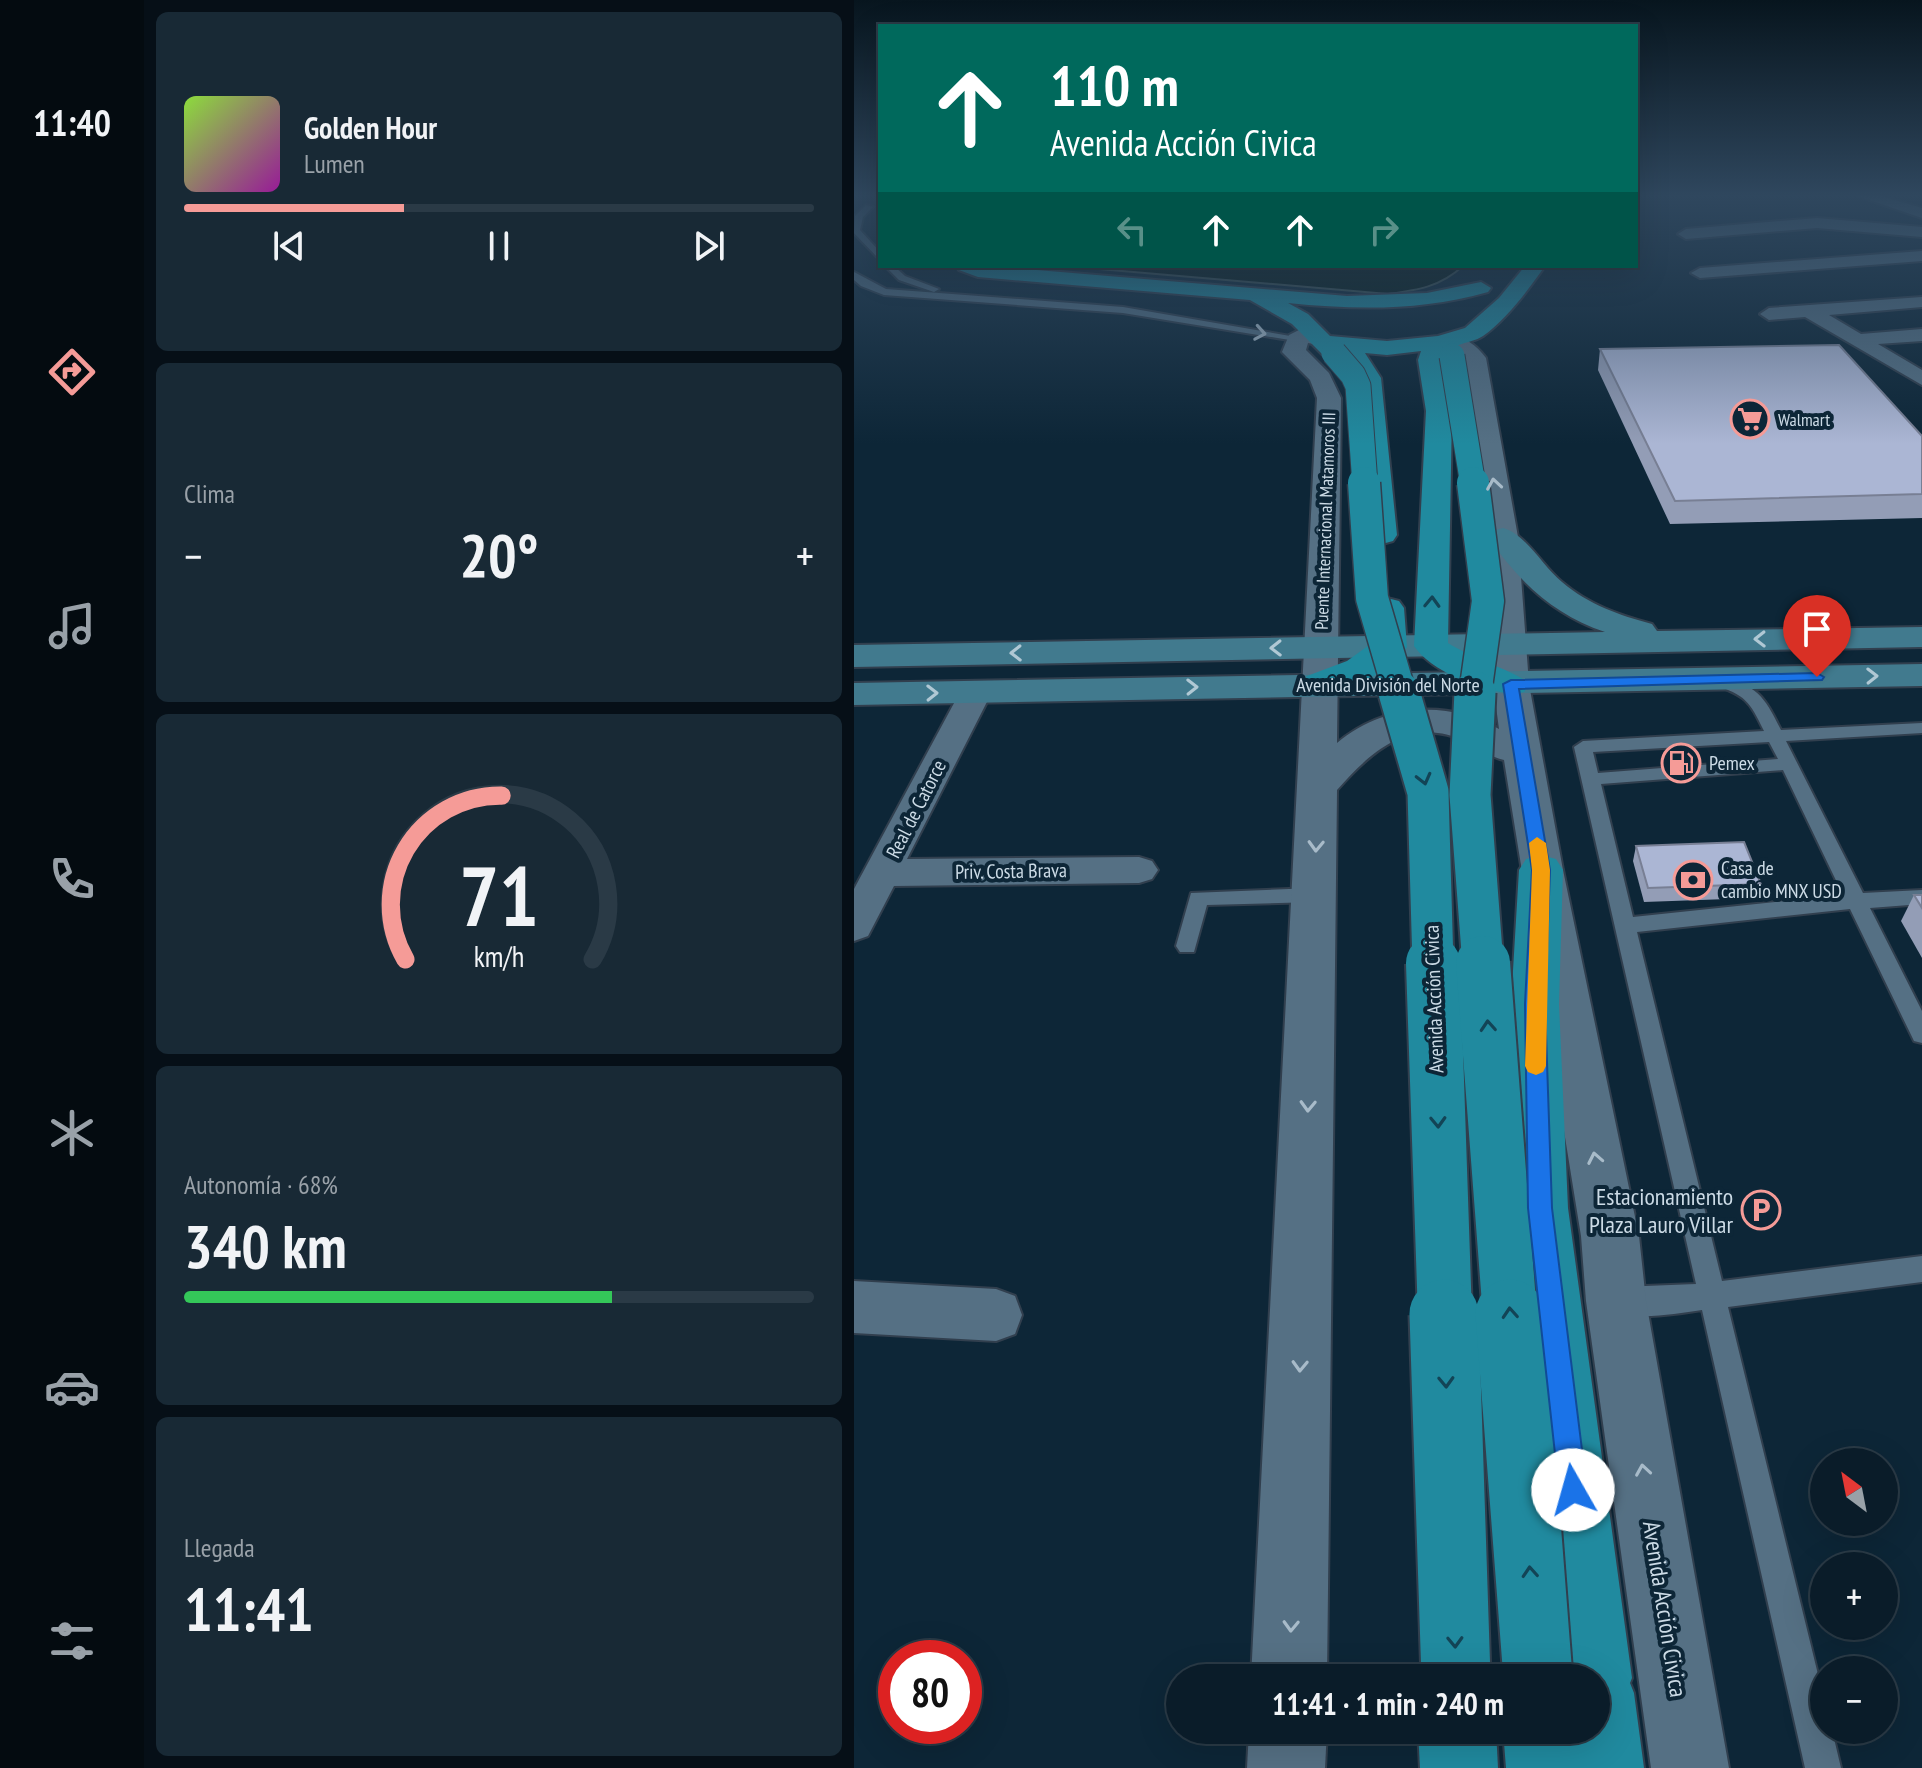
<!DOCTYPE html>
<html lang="es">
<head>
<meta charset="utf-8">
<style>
	body { margin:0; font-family:"PT Sans Narrow",sans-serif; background:#182935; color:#f1f3f6; height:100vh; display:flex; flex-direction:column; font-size:30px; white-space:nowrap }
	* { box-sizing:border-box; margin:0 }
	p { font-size:26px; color:#99a1a8 }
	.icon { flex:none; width:44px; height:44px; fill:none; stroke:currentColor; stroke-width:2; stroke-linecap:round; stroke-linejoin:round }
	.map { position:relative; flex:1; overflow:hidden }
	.sheet { display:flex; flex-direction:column; gap:12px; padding:12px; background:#060f17; width:710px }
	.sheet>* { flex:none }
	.guide { position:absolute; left:24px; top:24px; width:760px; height:244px; border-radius:0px; box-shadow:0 8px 32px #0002,0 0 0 2px #2a3a46; background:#00695c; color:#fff; overflow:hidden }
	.needle { width:52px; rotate:328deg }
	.tools { position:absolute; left:956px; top:1448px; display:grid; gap:16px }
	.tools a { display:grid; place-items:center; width:88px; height:88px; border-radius:50%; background:#0a1c29; box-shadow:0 8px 32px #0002,0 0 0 2px #2a3a46; font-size:40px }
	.speed { position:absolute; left:24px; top:1640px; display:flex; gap:16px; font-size:40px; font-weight:700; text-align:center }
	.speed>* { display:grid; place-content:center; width:104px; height:104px; border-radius:50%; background:#0a1c29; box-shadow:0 8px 32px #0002,0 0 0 2px #2a3a46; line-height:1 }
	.speed .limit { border:12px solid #d22; background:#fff; color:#111 }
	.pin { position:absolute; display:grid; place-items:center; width:68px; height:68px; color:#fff; margin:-82px -34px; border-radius:50% 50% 50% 0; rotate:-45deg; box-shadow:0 0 8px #0007 }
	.pin .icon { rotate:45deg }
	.me { position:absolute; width:88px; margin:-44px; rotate:353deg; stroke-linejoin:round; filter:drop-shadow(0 0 6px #0008) }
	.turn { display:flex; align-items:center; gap:28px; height:168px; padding:0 40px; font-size:36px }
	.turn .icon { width:104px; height:104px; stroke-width:2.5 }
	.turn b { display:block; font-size:56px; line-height:68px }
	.lanes { display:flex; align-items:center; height:76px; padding:0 40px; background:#0003; justify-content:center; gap:40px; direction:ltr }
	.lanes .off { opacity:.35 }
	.big { font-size:60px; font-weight:700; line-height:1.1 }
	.sheet .tile { flex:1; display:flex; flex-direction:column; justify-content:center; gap:12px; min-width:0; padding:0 28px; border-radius:12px; background:#182935 }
	.sheet .dial { align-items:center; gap:0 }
	.dial svg { height:208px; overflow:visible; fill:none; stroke:#2a3a46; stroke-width:7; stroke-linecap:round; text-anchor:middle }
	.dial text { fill:#f1f3f6; stroke:none }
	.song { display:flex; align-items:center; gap:24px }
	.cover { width:96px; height:96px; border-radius:12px; background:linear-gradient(135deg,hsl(90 70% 55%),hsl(300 70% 35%)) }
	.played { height:8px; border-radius:4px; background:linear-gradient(90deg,#f59b97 35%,#2a3a46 35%) }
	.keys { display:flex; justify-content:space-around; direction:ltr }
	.heat { display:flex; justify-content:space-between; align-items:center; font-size:44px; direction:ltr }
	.charge { height:12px; border-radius:6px; background:linear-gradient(90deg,#34c759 68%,#2a3a46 0) }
	.trip { position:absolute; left:312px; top:1664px; width:444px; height:80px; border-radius:40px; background:#0a1c29; box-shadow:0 8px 32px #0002,0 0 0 2px #2a3a46; font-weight:700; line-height:80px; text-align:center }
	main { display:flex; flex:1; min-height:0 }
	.tabs { display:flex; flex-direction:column; width:144px; justify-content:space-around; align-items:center; background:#040b10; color:#99a1a8 }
	.tabs .icon { width:56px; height:56px }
	.tabs .on { color:#f59b97 }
	.tabs b { font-size:36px; color:#f1f3f6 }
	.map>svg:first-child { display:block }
	.water { fill:#001613; stroke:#3d5152; stroke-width:2 }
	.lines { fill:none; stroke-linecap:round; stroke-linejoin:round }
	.service-casing { stroke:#313f4e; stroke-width:4 }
	.minor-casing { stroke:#313f4e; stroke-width:4 }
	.tertiary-casing { stroke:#313f4e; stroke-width:4 }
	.secondary-casing { stroke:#313f4e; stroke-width:4 }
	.trunk-casing { stroke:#313f4e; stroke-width:4 }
	.service { fill:#557084; fill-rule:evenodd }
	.minor { fill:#557084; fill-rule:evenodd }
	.tertiary { fill:#557084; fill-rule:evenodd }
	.secondary { fill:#417a8e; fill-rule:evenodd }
	.trunk { fill:#208a9f; fill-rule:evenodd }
	.trunk-bridge-far4-casing { stroke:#313f4e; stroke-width:27; stroke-linecap:butt }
	.trunk-bridge-far3-casing { stroke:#313f4e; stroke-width:35; stroke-linecap:butt }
	.trunk-bridge-far2-casing { stroke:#313f4e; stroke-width:45; stroke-linecap:butt }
	.trunk-bridge-far1-casing { stroke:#313f4e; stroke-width:58; stroke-linecap:butt }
	.trunk-bridge-casing { stroke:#313f4e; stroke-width:73; stroke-linecap:butt }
	.trunk-bridge-far4 { stroke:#208a9f; stroke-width:25 }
	.trunk-bridge-far3 { stroke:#208a9f; stroke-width:32 }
	.trunk-bridge-far2 { stroke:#208a9f; stroke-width:41 }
	.trunk-bridge-far1 { stroke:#208a9f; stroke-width:54 }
	.trunk-bridge { stroke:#208a9f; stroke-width:69 }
	.wall { fill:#939db6 }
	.building { fill:#abb6d4; stroke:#787f94; stroke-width:2 }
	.oneway { stroke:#a8bbc9 }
	.oneway2 { stroke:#134456 }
	.oneway3 { stroke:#b0c8d4 }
	.route { fill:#1a73e8; stroke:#114b97; stroke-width:2 }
	.slow { fill:#f59e0b }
	.labels { text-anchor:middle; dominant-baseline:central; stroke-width:8; stroke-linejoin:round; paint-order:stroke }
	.far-poi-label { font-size:18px; fill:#ccdbe6; stroke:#0d2637; text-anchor:start }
	.far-street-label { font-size:18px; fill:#ccdbe6; stroke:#0d2637 }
	.street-label { font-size:20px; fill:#ccdbe6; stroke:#0d2637 }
	.poi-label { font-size:20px; fill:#ccdbe6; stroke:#0d2637; text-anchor:start }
	.near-poi-label { font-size:24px; fill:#ccdbe6; stroke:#0d2637; text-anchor:end }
	.near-street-label { font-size:24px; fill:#ccdbe6; stroke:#0d2637 }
</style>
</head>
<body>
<main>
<nav class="tabs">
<b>11:40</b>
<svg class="icon on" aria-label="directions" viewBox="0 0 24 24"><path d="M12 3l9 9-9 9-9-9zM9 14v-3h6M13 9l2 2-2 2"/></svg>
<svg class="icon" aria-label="music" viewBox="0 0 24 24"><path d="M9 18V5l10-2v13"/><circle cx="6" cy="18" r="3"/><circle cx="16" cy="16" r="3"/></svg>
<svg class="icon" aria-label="phone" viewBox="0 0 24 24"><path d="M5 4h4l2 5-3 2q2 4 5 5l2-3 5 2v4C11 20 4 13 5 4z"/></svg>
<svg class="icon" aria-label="climate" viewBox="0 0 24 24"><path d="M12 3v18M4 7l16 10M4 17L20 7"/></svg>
<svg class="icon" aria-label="car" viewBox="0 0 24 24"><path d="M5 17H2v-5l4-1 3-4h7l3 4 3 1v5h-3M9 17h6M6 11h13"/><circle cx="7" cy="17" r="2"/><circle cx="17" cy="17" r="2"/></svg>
<svg class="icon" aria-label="filters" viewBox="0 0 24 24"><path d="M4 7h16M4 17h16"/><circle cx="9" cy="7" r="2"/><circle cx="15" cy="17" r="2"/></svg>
</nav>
<section class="sheet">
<div class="tile">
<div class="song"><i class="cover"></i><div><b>Golden Hour</b><p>Lumen</p></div></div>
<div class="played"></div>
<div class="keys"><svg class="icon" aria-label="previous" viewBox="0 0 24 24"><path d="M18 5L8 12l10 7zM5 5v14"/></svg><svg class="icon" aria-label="pause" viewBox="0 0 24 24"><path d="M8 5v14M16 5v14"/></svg><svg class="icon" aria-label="next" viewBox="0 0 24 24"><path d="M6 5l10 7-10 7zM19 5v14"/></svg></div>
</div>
<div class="tile"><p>Clima</p>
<div class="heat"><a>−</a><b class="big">20°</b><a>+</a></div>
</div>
<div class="tile dial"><svg viewBox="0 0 100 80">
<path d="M14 69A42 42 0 1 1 86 69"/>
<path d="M14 69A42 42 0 0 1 51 6" stroke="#f59b97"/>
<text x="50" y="56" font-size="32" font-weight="700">71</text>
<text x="50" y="72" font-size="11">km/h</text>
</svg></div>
<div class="tile"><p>Autonomía · 68%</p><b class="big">340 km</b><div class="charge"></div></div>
<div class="tile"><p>Llegada</p><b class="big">11:41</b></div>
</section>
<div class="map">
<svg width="1068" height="1768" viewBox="0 0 1068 1768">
	<rect width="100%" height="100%" fill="#0d2637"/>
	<path class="water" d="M210,266h399c-23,21 -45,24 -75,28z"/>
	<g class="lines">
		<defs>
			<g id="service">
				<polygon points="12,205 19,207 9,217 6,230 26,252 26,260 0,233 1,216"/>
				<polygon points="31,266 40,266 51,276 85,289 80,292 45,280"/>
				<polygon points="0,272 32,289 269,307 465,341 460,344 269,313 30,295 7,286 0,280"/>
				<path d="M865,676c39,10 45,20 62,54l141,-7v10l-136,8 77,152 59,-3v14l-52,4 52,103v32l-8,-2 -64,-132 -213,23 85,349 200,-25v26l-194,25 96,392v31h8l9,38h-36l-103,-458c-28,4 -65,11 -92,1l-4,-10 4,-10 10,-4 76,-3 -122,-537 9,-6 181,-10c-15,-31 -18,-35 -51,-47v-6zM915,742l9,17 -180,14 -5,-21zM929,770l60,125 -210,22 -32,-133z"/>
				<polygon points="461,888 468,890 471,895 468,900 461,902 353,905 340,952 326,952 322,946 337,893"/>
			</g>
			<g id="minor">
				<polygon points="1004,196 1027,196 1068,208 1068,218"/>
				<polygon points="963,218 1068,227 1068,237 963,228 832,239 824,234 832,229"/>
				<polygon points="1068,251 1068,261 846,278 837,273 846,268"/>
				<polygon points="1068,297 1068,307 975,315 1007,334 1068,329 1068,341 1024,344 1068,370 1068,385 951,317 915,320 906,314 915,308"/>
				<polygon points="122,683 133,685 138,692 53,859 285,857 298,861 304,870 298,879 285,883 40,886 14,936 0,941 0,889 106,692 111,685"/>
				<polygon points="0,1281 142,1289 161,1296 168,1315 161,1334 142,1341 0,1333"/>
			</g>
			<g id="tertiary">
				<path d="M457,324l11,7 -14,12 -2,7 23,23 12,25 -4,345c46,-39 110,-44 162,-14l-6,-45 -5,-147 -25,-178 -8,-8 -16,-4 -3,-5 3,-5c20,-5 36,6 47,21l32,179 11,147 34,186 76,366 7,65 83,467h-78l-65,-467 -5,-65 -77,-476c-15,-3 -26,-13 -39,-19 -54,-25 -94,10 -128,49l-10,888h-76l66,-1280 -7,-18 -28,-28 7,-17z"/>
				<polygon points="395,1730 473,1730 471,1768 393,1768"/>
			</g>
			<g id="secondary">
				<path d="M649,528c23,6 40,39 59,54 27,23 57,33 90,42l5,7 265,-4v20l-1068,20v-22l751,-13c-51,-17 -87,-51 -117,-95l4,-6z"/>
				<polygon points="1068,664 1068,686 0,705 0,683"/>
			</g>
			<g id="trunk">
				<path d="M102,266h34l357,30 80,-3 54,-11 10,6 -3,4c-67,19 -131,18 -200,11l20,11 22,22 57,5 51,-5 27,-8 34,-30 26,-32h20c-17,24 -38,53 -62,70 -14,9 -35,6 -41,24l10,51 -4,232c19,13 74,31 81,41l-5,8c-30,7 -93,-20 -110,-46l12,-235 -8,-51 3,-9 -34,4 -22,-2 16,25 16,157 -4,6 -11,3 -11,-3 -4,-6 -10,-157 -6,-13 -9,-7h-16l-34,-34 -42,-24 -272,-23 -19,-7z"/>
				<path d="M533,598l12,3 5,7 3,39c-18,26 -68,53 -100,45l-5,-8 5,-8 40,-15 25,-18 -2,-35 5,-7z"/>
				<polygon points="687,855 702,859 709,870 705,1004 714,1208 778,1678 776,1683 780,1693 790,1768 652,1768 649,1730 742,1730 742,1678 702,1678 658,1208 657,1004 665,870 672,859"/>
				<polygon points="564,1730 642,1730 644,1768 566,1768"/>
			</g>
		</defs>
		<use href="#service" class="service-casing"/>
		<use href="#minor" class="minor-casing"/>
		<use href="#tertiary" class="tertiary-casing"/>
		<use href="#secondary" class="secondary-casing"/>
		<use href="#trunk" class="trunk-casing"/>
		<use href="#service" class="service"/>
		<use href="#minor" class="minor"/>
		<use href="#tertiary" class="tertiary"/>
		<use href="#secondary" class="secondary"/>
		<use href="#trunk" class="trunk"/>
		<defs>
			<g id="trunk-bridge-far4">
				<polyline points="480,353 499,375 504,386 511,485"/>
				<polyline points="598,356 619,485"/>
			</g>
			<g id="trunk-bridge-far3">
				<polyline points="510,483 518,598 546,694"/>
				<polyline points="619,483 634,601 621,694"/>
			</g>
			<g id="trunk-bridge-far2">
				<polyline points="545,692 574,792 579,965"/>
				<polyline points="621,692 616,795 629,965"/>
			</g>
			<g id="trunk-bridge-far1">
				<polyline points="579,963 591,1316"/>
				<polyline points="629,963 656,1316"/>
			</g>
			<g id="trunk-bridge">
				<polyline points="590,1314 602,1678"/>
				<polyline points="656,1314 684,1678"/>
			</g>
		</defs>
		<use href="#trunk-bridge-far4" class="trunk-bridge-far4-casing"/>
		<use href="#trunk-bridge-far3" class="trunk-bridge-far3-casing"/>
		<use href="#trunk-bridge-far2" class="trunk-bridge-far2-casing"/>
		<use href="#trunk-bridge-far1" class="trunk-bridge-far1-casing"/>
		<use href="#trunk-bridge" class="trunk-bridge-casing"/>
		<use href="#trunk-bridge-far4" class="trunk-bridge-far4"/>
		<use href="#trunk-bridge-far3" class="trunk-bridge-far3"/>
		<use href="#trunk-bridge-far2" class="trunk-bridge-far2"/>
		<use href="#trunk-bridge-far1" class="trunk-bridge-far1"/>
		<use href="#trunk-bridge" class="trunk-bridge"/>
	</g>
	<g class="wall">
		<polygon points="746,349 1068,436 1068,518 816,524 744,370"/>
		<polygon points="782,846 907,884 902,898 790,902 779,861"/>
		<polygon points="1060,895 1068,895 1068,958 1047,921"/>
	</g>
	<g class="building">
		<polygon points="985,345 1068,436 1068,494 821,501 746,349"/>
		<polygon points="890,842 907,884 794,888 782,846"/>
		<polygon points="1060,895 1068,895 1068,908"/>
	</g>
	<defs><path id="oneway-chevron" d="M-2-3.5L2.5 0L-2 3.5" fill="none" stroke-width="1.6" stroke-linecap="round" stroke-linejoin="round" transform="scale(2)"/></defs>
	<g class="oneway">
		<use href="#oneway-chevron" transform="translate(406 333) rotate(10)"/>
		<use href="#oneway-chevron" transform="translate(640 484) rotate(-99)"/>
		<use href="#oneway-chevron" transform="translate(462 846) rotate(92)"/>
		<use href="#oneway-chevron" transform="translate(454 1106) rotate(92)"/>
		<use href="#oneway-chevron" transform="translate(741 1158) rotate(-101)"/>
		<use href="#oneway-chevron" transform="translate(446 1366) rotate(92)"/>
		<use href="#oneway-chevron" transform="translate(789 1470) rotate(-99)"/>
		<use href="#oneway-chevron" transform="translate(437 1626) rotate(92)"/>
	</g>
	<g class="oneway2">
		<use href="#oneway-chevron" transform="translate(578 602) rotate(-88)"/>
		<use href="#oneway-chevron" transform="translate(570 779) rotate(76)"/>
		<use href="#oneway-chevron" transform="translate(634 1026) rotate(-94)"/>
		<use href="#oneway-chevron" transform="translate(584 1122) rotate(88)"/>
		<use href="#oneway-chevron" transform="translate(656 1313) rotate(-94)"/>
		<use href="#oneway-chevron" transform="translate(592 1382) rotate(88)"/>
		<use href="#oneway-chevron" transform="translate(676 1572) rotate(-94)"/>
		<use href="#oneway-chevron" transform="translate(601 1642) rotate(88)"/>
	</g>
	<g class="oneway3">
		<use href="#oneway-chevron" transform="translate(906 639) rotate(179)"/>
		<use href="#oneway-chevron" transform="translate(422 648) rotate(179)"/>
		<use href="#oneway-chevron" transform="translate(162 653) rotate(179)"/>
		<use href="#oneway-chevron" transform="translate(1018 676) rotate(-1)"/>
		<use href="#oneway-chevron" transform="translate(338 687) rotate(-1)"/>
		<use href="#oneway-chevron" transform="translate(78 693) rotate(-1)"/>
	</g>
	<linearGradient id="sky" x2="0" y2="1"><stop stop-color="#07151e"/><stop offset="0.44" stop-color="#2f475e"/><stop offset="1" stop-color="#2f475e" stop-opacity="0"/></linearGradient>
	<rect width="1068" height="444" fill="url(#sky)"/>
	<polygon class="route" points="963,673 970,677 968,680 665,689 696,870 691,1004 698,1208 733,1490 729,1500 719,1504 709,1500 705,1490 674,1208 671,1004 678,870 649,684 657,680"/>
	<polygon class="slow" points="683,837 692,843 696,870 692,1066 689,1072 682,1075 674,1072 671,1066 678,870 675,843"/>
	<defs>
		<symbol id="supermarket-ring" viewBox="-11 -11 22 22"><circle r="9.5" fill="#0d2637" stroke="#f59b97" stroke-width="1.5"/><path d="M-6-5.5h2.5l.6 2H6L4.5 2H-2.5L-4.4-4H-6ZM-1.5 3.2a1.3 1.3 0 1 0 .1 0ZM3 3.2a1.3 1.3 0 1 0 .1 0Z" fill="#f59b97"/></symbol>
		<symbol id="fuel-ring" viewBox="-11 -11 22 22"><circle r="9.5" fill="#0d2637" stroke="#f59b97" stroke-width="1.5"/><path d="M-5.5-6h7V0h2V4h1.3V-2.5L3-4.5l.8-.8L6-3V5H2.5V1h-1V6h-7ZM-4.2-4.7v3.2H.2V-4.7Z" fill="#f59b97"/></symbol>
		<symbol id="bank-ring" viewBox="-11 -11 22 22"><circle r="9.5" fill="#0d2637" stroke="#f59b97" stroke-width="1.5"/><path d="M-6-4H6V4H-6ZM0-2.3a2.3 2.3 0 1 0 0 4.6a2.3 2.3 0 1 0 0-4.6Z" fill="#f59b97"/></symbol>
		<symbol id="parking-ring" viewBox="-11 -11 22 22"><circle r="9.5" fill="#0d2637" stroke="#f59b97" stroke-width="1.5"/><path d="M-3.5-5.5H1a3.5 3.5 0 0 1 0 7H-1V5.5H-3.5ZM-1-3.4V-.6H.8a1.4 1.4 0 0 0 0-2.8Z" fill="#f59b97"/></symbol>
	</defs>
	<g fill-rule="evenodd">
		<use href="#supermarket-ring" x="874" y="397" width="44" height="44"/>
		<use href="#fuel-ring" x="805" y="741" width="44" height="44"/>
		<use href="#bank-ring" x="817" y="858" width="44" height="44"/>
		<use href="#parking-ring" x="885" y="1188" width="44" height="44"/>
	</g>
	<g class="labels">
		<g class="far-poi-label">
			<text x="924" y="419">Walmart</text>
		</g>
		<g class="far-street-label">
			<text transform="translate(471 521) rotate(-88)">Puente Internacional Matamoros III</text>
		</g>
		<g class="street-label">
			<text x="534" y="685">Avenida División del Norte</text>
			<text transform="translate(62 809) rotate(-63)">Real de Catorce</text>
			<text transform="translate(157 871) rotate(-1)">Priv. Costa Brava</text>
			<text transform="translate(580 999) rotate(-92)">Avenida Acción Civica</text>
		</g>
		<g class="poi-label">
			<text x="855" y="763">Pemex</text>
			<text x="867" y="868">Casa de<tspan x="867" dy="23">cambio MNX USD</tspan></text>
		</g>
		<g class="near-poi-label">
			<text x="879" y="1196">Estacionamiento<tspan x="879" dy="28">Plaza Lauro Villar</tspan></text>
		</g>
		<g class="near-street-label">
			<text transform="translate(811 1609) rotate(81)">Avenida Acción Civica</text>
		</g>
	</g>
</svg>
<div class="tools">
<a><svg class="needle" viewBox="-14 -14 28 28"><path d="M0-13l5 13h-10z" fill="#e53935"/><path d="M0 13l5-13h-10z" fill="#99a1a8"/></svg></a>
<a>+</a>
<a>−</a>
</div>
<div class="speed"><div class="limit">80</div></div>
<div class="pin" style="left:963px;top:677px;background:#d93025"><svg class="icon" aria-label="arrive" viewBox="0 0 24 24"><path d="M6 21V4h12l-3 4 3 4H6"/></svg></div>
<svg class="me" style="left:719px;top:1490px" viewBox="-20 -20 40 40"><circle r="19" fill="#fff"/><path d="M0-13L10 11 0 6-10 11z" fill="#1a73e8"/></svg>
<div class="trip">11:41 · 1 min · 240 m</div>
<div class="guide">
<div class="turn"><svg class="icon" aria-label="ahead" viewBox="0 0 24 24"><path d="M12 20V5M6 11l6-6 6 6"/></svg><div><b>110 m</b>Avenida Acción Civica</div></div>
<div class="lanes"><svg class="icon off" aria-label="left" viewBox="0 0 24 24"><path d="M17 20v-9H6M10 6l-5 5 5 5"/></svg><svg class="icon" aria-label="ahead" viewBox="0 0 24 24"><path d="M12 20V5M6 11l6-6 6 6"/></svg><svg class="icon" aria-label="ahead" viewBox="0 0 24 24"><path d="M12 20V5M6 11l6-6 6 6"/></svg><svg class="icon off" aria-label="right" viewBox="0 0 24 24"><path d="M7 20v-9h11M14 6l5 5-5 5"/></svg></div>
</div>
</div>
</main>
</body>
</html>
